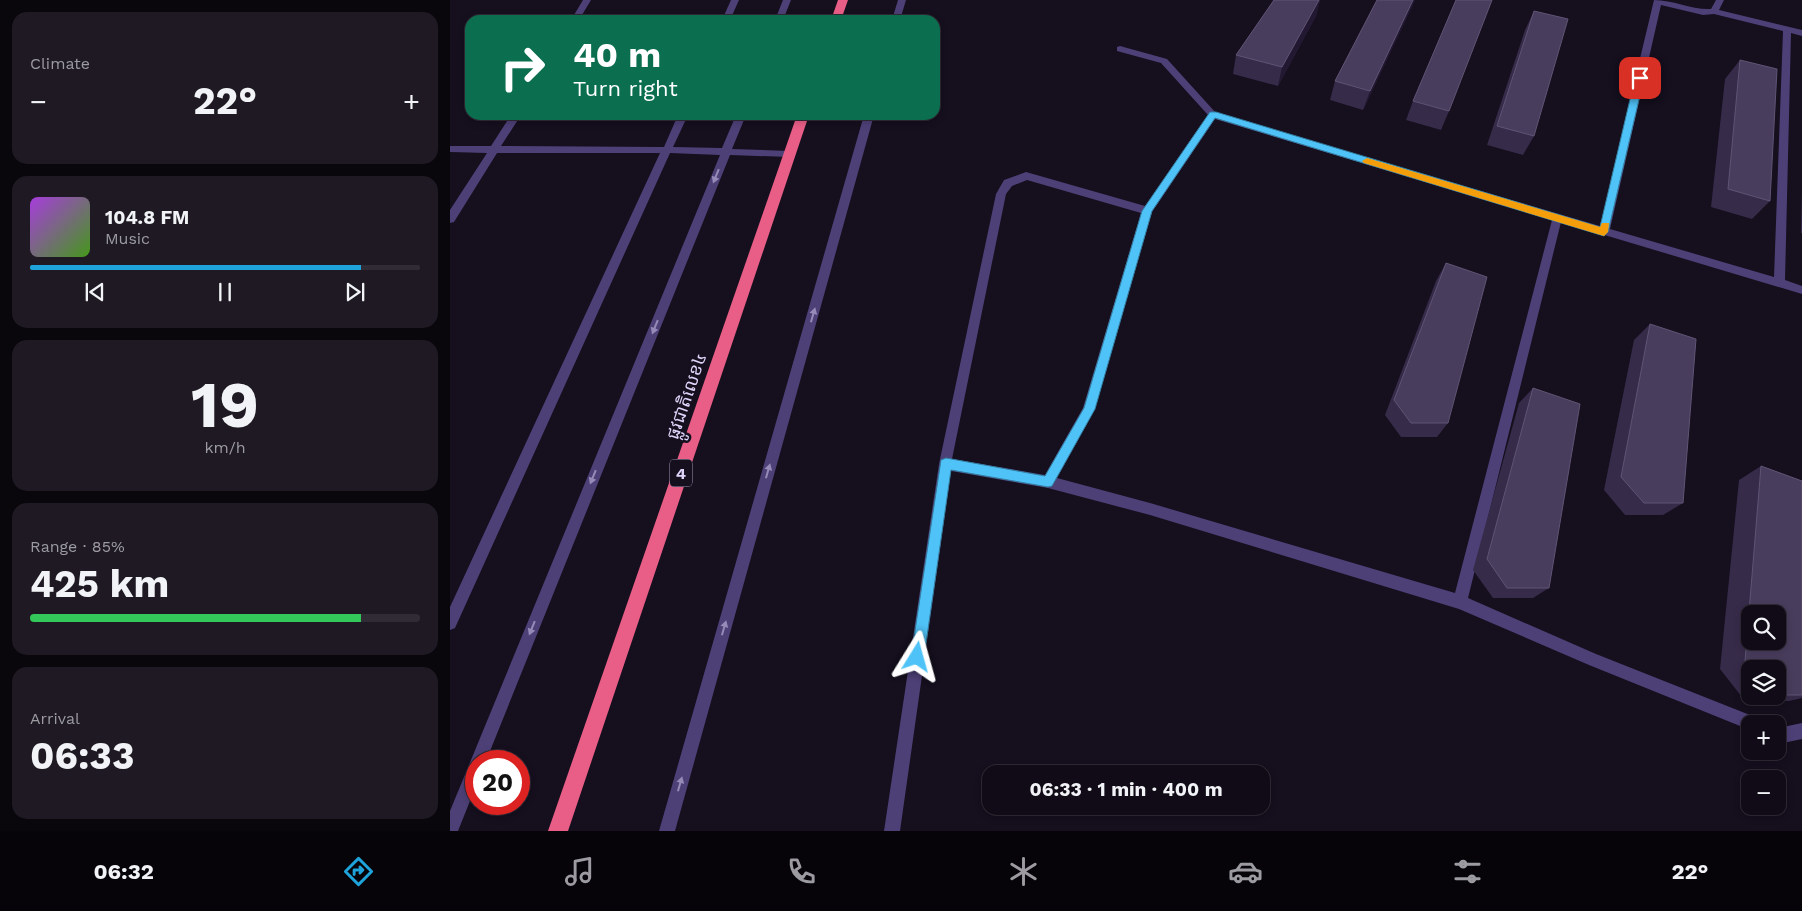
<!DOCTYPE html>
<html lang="en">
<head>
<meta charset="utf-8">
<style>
	body { margin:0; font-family:"Work Sans","Noto Sans Khmer",sans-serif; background:#1e1923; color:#f1f3f6; height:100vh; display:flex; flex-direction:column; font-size:19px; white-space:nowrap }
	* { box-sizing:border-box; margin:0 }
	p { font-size:16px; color:#9c9ba1 }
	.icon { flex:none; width:28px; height:28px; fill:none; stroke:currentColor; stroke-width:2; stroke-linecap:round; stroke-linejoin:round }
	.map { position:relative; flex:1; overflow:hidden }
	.drawer { display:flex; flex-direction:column; gap:12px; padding:12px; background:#09060c; width:450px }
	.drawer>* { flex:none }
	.guide { position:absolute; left:15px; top:15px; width:475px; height:105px; border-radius:15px; box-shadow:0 2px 8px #0003,0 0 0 1px #302b35; background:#0b6e4f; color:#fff; overflow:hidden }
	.controls { position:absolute; left:1291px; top:605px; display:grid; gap:10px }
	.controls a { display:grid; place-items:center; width:45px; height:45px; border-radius:10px; background:#100b16; box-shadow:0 2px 8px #0003,0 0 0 1px #302b35; font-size:25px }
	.speed { position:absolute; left:15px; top:750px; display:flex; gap:10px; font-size:25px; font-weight:700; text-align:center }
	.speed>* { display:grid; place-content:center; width:65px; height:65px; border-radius:50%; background:#100b16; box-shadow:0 2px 8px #0003,0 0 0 1px #302b35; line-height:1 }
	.speed .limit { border:8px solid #d22; background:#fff; color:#111 }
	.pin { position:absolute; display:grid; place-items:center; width:42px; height:42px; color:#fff; margin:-21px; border-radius:10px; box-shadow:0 2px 8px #0006 }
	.me { position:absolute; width:55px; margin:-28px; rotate:8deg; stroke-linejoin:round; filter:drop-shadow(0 0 4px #0008) }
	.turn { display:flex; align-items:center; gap:18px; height:105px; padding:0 25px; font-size:22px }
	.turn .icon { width:65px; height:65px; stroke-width:2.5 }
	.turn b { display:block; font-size:35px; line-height:42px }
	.big { font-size:38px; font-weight:700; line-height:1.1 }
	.drawer .tile { flex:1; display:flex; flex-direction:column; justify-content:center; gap:8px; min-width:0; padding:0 18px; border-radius:15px; background:#1e1923 }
	.drawer .dial { align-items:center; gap:0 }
	.dial b { font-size:65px; line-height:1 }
	.song { display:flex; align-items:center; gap:15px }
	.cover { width:60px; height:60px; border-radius:8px; background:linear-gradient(135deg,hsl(280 70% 55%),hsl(100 70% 35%)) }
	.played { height:5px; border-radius:2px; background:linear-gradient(90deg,#1ea4da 85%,#302b35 85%) }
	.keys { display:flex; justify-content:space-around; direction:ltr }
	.heat { display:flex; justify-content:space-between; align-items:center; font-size:28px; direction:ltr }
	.charge { height:8px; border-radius:4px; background:linear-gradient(90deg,#34c759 85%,#302b35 0) }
	.trip { position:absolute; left:532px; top:765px; width:288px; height:50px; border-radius:15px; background:#100b16; box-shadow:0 2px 8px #0003,0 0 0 1px #302b35; font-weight:700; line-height:50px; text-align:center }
	.dock { display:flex; height:80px; justify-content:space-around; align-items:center; background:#060409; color:#9c9ba1 }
	.dock .icon { width:35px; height:35px }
	.dock .on { color:#1ea4da }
	.dock b { font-size:22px; color:#f1f3f6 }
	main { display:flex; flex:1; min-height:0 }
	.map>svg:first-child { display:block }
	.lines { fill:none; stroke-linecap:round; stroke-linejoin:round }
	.minor { fill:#4d4077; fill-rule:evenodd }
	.highway { fill:#e95e87; fill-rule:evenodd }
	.wall { fill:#372b4a; fill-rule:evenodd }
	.shaded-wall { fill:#221831 }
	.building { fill:#493d5d; stroke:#605475; fill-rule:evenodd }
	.oneway { fill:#968ab8 }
	.route { fill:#4fc3f7; stroke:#337fa1 }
	.slow { fill:#f59e0b }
	.labels { text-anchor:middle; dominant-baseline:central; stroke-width:5; stroke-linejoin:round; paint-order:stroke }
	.shield { fill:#150f1e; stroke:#a298b7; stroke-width:1 }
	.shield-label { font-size:16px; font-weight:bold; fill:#ded3f9 }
	.street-label { font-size:18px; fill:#ded3f9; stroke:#150f1e }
</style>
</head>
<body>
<main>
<section class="drawer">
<div class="tile"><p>Climate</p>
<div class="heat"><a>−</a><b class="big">22°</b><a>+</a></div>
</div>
<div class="tile">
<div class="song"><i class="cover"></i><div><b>104.8 FM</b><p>Music</p></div></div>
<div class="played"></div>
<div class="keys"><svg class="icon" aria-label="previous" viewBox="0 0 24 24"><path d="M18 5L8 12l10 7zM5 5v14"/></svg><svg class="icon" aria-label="pause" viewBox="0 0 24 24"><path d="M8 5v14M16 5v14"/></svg><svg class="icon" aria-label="next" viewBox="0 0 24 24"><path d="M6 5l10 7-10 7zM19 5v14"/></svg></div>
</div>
<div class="tile dial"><b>19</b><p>km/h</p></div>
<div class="tile"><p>Range · 85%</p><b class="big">425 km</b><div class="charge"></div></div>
<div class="tile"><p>Arrival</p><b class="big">06:33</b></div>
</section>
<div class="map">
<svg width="1352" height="831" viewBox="0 0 1352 831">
	<rect width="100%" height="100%" fill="#150f1e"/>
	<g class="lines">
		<g class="minor">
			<polygon points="133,0 141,0 129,20 121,20"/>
			<polygon points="281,0 289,0 280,20 272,20"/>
			<polygon points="333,0 341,0 333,20 325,20"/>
			<polygon points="448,0 456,0 450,20 442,20"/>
			<path d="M1204,0c19,0 38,10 57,9l5,-9h8l-5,10 83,20v6l-11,-3 -6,247 17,6v8l-241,-72 -93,376 128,56 164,65 3,5h-13v6l-161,-65 -130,-56 -309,-94 -102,-27 -97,-17 -51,360h-16l55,-367 57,-270 8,-14 22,-8 119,34 63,-91 -47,-52 -44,-12v-4l3,-1 47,13 49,54 384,113zM1211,5l42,10 11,-1 69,17 -9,246 -164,-48zM765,119l337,101 -97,373 -305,-90 -93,-25 38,-69 57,-197zM577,180l114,33 -58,195 -38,67 -93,-16 54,-265 6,-8z"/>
			<polygon points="61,115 71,115 51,146 214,147 228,115 238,115 223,147 272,148 286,115 296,115 282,149 340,151 345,154 340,157 280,155 36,761 26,761 26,786 8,831 0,831 0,811 270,155 220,153 5,628 0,630 0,607 210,153 47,153 4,222 0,223 0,210 37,153 0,152 0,146 41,146"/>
			<polygon points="414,115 424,115 225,831 209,831"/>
			<polygon points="1352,723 1352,739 1333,743 1328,741 1328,725 1333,727"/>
		</g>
		<g class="highway">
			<polygon points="388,0 398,0 391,20 381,20"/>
			<polygon points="347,115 359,115 118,831 98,831"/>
		</g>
	</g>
	<g class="wall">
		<polygon points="824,0 870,0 866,16 828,86 783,74 786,55"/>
		<polygon points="927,0 965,0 913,110 880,100 885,81"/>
		<polygon points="1084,11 1084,136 1073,155 1037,145 1075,30"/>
		<polygon points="1290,60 1320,201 1302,219 1261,207 1275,79"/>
		<polygon points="963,101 999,111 991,130 956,120"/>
		<polygon points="1352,189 1352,233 1351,233"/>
		<polygon points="996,263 998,423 987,437 951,437 935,415 986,281"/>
		<polygon points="1200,324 1233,503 1213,515 1175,515 1154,490 1184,340"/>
		<polygon points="1083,388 1099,588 1083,598 1043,598 1023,570 1069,403"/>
		<path d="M1311,466l41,15v217l-13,3h-44l-25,-32 19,-189zM1300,669h28v27h-28z"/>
	</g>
	<g class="shaded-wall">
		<polygon points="869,0 870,0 866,16 828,86 832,67"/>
		<polygon points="963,0 965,0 964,3 913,110 920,91"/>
	</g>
	<g class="building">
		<polygon points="824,0 869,0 832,67 786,55"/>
		<polygon points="927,0 963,0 920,91 885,81"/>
		<polygon points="1006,0 1042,0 999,111 963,101"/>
		<polygon points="1084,11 1118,19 1084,136 1047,126"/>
		<polygon points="1290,60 1327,69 1320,201 1278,189"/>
		<polygon points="996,263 1037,277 998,423 961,423 944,400"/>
		<polygon points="1200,324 1246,339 1233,503 1194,503 1171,477"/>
		<polygon points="1083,388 1130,404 1099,588 1057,588 1037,559"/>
		<path d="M1311,466l41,15v214h-24v-26h-27l-6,-8zM1300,614h28v27h-28z"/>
	</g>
	<defs><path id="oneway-solid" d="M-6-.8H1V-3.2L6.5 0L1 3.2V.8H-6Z" transform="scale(1.25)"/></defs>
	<g class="oneway">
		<use href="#oneway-solid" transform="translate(266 176) rotate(112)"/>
		<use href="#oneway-solid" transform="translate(363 315) rotate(-74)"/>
		<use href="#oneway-solid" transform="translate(205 327) rotate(112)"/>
		<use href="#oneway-solid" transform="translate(318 471) rotate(-74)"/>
		<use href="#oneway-solid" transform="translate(143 477) rotate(112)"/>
		<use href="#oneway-solid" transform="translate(82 628) rotate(112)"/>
		<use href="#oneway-solid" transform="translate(274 628) rotate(-74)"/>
		<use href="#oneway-solid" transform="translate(230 784) rotate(-74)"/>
	</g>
	<polygon class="route" points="1190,76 1194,78 1158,232 1154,236 765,118 702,211 645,409 602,486 598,487 501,470 474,657 472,662 467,664 463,662 461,657 491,460 496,458 595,476 634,408 692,211 760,112 766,112 1150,227 1185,78"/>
	<polygon class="slow" points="917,158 1150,227 1152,223 1159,223 1158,232 1154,236 914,163 912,161"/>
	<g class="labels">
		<rect class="shield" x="220" y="459.5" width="22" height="27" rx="4"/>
		<g class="shield-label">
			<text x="231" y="473">4</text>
		</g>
		<g class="street-label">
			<text transform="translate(236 396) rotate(-71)">ផ្លូវជាតិលេខ៤</text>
		</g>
	</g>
</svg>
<div class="controls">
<a><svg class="icon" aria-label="search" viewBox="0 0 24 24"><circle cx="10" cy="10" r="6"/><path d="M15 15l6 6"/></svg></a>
<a><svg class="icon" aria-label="layers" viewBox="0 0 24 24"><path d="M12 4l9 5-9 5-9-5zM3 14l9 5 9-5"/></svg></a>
<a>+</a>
<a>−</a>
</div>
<div class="speed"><div class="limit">20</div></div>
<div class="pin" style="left:1190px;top:78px;background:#d93025"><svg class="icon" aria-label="arrive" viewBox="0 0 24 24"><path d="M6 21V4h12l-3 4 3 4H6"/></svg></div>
<svg class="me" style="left:467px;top:657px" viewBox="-20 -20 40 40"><path d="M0-17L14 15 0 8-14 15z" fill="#4fc3f7" stroke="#fff" stroke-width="4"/></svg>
<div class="trip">06:33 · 1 min · 400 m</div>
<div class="guide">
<div class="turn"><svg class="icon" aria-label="right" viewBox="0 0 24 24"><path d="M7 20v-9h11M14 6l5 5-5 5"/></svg><div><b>40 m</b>Turn right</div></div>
</div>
</div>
</main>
<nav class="dock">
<b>06:32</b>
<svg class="icon on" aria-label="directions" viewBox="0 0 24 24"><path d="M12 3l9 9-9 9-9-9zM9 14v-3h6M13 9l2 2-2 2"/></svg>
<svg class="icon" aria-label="music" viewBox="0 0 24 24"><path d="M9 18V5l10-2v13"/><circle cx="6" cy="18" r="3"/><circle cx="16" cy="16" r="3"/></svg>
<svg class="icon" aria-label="phone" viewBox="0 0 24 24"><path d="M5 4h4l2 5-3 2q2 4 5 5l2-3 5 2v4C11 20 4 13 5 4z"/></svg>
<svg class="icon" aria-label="climate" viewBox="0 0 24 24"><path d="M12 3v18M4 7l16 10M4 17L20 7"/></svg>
<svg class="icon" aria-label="car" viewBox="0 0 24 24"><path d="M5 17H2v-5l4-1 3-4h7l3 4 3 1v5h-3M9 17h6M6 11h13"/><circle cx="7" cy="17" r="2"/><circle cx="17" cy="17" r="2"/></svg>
<svg class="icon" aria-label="filters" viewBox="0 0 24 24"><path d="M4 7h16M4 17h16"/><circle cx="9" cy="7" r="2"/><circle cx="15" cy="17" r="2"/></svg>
<b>22°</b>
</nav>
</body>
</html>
